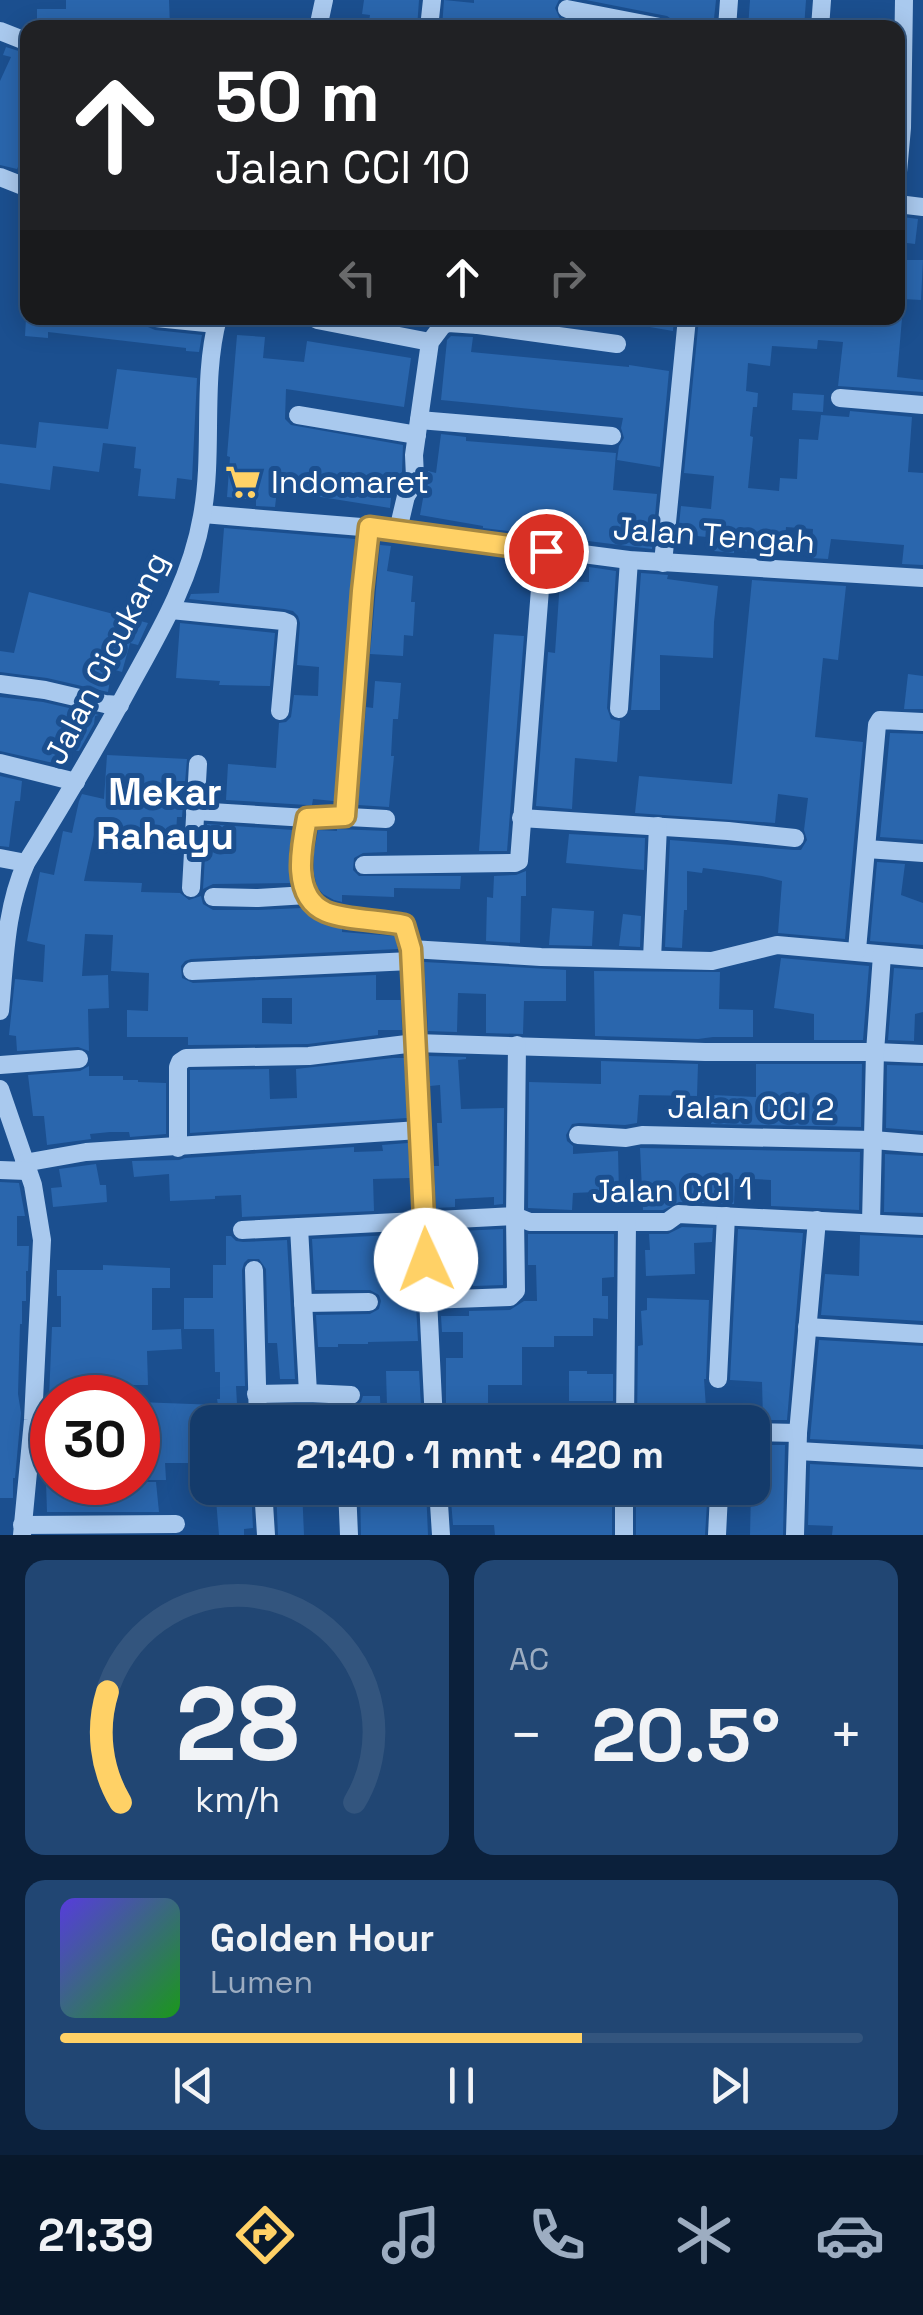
<!DOCTYPE html>
<html lang="id">
<head>
<meta charset="utf-8">
<style>
	body { margin:0; font-family:"Space Grotesk",sans-serif; background:#214673; color:#f1f3f6; height:100vh; display:flex; flex-direction:column; font-size:38px; white-space:nowrap }
	* { box-sizing:border-box; margin:0 }
	p { font-size:32px; color:#9dadc1 }
	.icon { flex:none; width:55px; height:55px; fill:none; stroke:currentColor; stroke-width:2; stroke-linecap:round; stroke-linejoin:round }
	.map { position:relative; height:1535px; overflow:hidden }
	.sheet { display:flex; flex-direction:column; gap:25px; padding:25px; background:#0b203b; flex:1 }
	.sheet>* { flex:none }
	.hud { position:absolute; left:20px; top:20px; width:885px; height:305px; border-radius:20px; box-shadow:0 5px 25px #0003,0 0 0 2px #33557e; background:#202124; color:#fff; overflow:hidden }
	.speed { position:absolute; left:30px; top:1375px; display:flex; gap:20px; font-size:50px; font-weight:700; text-align:center }
	.speed>* { display:grid; place-content:center; width:130px; height:130px; border-radius:50%; background:#143b6b; box-shadow:0 5px 25px #0003,0 0 0 2px #33557e; line-height:1 }
	.speed .limit { border:15px solid #d22; background:#fff; color:#111 }
	.pin { position:absolute; display:grid; place-items:center; width:85px; height:85px; color:#fff; margin:-42px; border:5px solid #fff; border-radius:50%; box-shadow:0 2px 10px #0007 }
	.me { position:absolute; width:110px; margin:-55px; rotate:358deg; stroke-linejoin:round; filter:drop-shadow(0 0 8px #0008) }
	.turn { display:flex; align-items:center; gap:35px; height:210px; padding:0 30px; font-size:45px }
	.turn .icon { width:130px; height:130px; stroke-width:2.5 }
	.turn b { display:block; font-size:70px; line-height:85px }
	.lanes { display:flex; align-items:center; height:95px; padding:0 30px; background:#0003; justify-content:center; gap:50px; direction:ltr }
	.lanes .off { opacity:.35 }
	.big { font-size:75px; font-weight:600; line-height:1.1 }
	.sheet .tile { flex:1; display:flex; flex-direction:column; justify-content:center; gap:15px; min-width:0; padding:0 35px; border-radius:20px; background:#214673 }
	.sheet .dial { align-items:center; gap:0 }
	.dial svg { height:260px; overflow:visible; fill:none; stroke:#33557e; stroke-width:7; stroke-linecap:round; text-anchor:middle }
	.dial text { fill:#f1f3f6; stroke:none }
	.song { display:flex; align-items:center; gap:30px }
	.cover { width:120px; height:120px; border-radius:15px; background:linear-gradient(135deg,hsl(250 70% 55%),hsl(120 70% 35%)) }
	.played { height:10px; border-radius:5px; background:linear-gradient(90deg,#ffd166 65%,#33557e 65%) }
	.keys { display:flex; justify-content:space-around; direction:ltr }
	.heat { display:flex; justify-content:space-between; align-items:center; font-size:55px; direction:ltr }
	.sheet .tiles { flex:1; display:grid; gap:25px; grid-template-columns:1fr 1fr }
	.tile:last-child { grid-column:span 2 }
	.trip { position:absolute; left:190px; top:1405px; width:580px; height:100px; border-radius:20px; background:#143b6b; box-shadow:0 5px 25px #0003,0 0 0 2px #33557e; font-weight:600; line-height:100px; text-align:center }
	.tabs { display:flex; height:160px; justify-content:space-around; align-items:center; background:#08182b; color:#9dadc1 }
	.tabs .icon { width:70px; height:70px }
	.tabs .active { color:#ffd166 }
	.tabs b { font-size:45px; color:#f1f3f6 }
	.map>svg:first-child { display:block }
	.building { fill:#2a66ad; fill-rule:evenodd }
	.lines { fill:none; stroke-linecap:round; stroke-linejoin:round }
	.minor { stroke:#a9c9ee; stroke-width:18 }
	.route-casing { stroke:#a68842; stroke-width:25 }
	.route { stroke:#ffd166; stroke-width:18 }
	.labels { text-anchor:middle; dominant-baseline:central; stroke-width:10; stroke-linejoin:round; paint-order:stroke }
	.poi-label { font-size:32px; fill:#fff; stroke:#1b4f8f; text-anchor:start }
	.street-label { font-size:32px; fill:#fff; stroke:#1b4f8f }
	.quarter-label { font-size:38px; font-weight:bold; fill:#fff; stroke:#1b4f8f }
</style>
</head>
<body>
<div class="map">
<svg width="923" height="1535" viewBox="0 0 923 1535">
	<rect width="100%" height="100%" fill="#1b4f8f"/>
	<g class="building">
		<polygon points="66,0 169,0 170,27 37,28 37,9 66,9"/>
		<polygon points="364,0 419,0 417,28 368,28 370,15 362,14"/>
		<polygon points="444,0 474,3 474,0 559,0 555,8 560,19 597,28 442,28"/>
		<polygon points="586,0 716,0 713,28 676,22 667,16"/>
		<polygon points="750,0 806,0 804,28 748,28"/>
		<polygon points="6,47 28,54 28,146 17,169 0,165 0,81 11,57 3,55"/>
		<polygon points="903,217 918,219 915,244 899,242"/>
		<polygon points="901,260 923,260 921,300 903,299 905,276 899,275"/>
		<polygon points="26,318 102,318 144,322 148,327 155,330 202,335 199,352 186,351 186,348 48,332 48,338 25,336"/>
		<polygon points="638,318 674,318 673,331 638,325"/>
		<polygon points="699,318 902,318 897,377 923,380 923,392 838,386 843,342 818,340 817,349 772,346 770,366 748,363 746,391 758,393 757,407 753,407 750,436 753,437 748,488 779,491 780,478 797,479 799,439 818,440 821,415 849,417 850,411 912,417 908,472 923,473 923,565 902,564 904,545 831,539 828,559 811,558 813,529 786,527 785,542 766,540 764,553 734,550 734,553 714,551 716,538 678,534 681,506 711,509 714,476 684,473"/>
		<polygon points="237,335 265,337 263,358 304,362 307,341 411,358 404,407 286,389 285,419 291,425 403,445 402,472 393,480 390,508 277,490 275,507 256,506 256,500 227,497 230,457 227,456"/>
		<polygon points="451,336 473,337 471,352 629,367 629,365 669,371 660,467 617,460 619,446 624,438 621,428 623,418 441,400 447,340"/>
		<polygon points="117,369 197,378 192,480 177,478 175,499 138,496 141,469 134,468 136,447 103,443 99,472 53,466 50,490 0,483 0,444 36,448 39,422 108,429"/>
		<polygon points="793,393 824,395 823,412 792,410"/>
		<polygon points="441,434 466,437 466,441 616,453 613,490 657,494 652,549 483,528 483,526 420,515 428,471 436,473"/>
		<polygon points="224,528 355,539 334,801 313,799 312,805 307,805 226,800 228,764 276,768 279,723 286,722 291,717 294,695 318,696 319,667 297,665 300,623 298,616 293,611 284,609 189,599 191,594 219,593"/>
		<polygon points="380,545 391,546 387,571 413,576 411,602 415,602 413,636 404,635 403,656 370,654"/>
		<polygon points="589,567 616,571 607,708 611,719 620,721 617,762 575,758 572,809 536,806 548,652 555,653 560,581 589,582"/>
		<polygon points="641,573 668,575 667,579 718,586 714,622 713,658 660,655 660,710 631,710"/>
		<polygon points="752,580 846,586 838,660 823,658 815,737 863,742 845,939 778,933 782,881 762,876 703,868 702,873 687,871 687,910 684,910 682,948 665,947 670,840 794,850 801,850 807,840 804,830 808,798 778,794 775,823 635,813 639,776 732,784"/>
		<polygon points="29,592 148,623 138,645 130,643 122,672 112,669 108,692 47,678 0,672 0,651 14,653"/>
		<polygon points="180,623 275,633 270,686 219,685 220,681 176,678"/>
		<polygon points="494,634 524,636 507,851 479,851"/>
		<polygon points="908,674 923,676 923,709 904,709"/>
		<polygon points="375,681 401,683 398,719 393,719 391,756 394,756 389,807 358,805 366,707 373,708"/>
		<polygon points="0,697 43,702 99,715 95,716 94,724 79,751 66,750 64,764 49,762 0,751"/>
		<polygon points="890,733 923,734 923,840 880,837"/>
		<path d="M107,755l80,4 -5,58h-5l-1,17 -34,-3 -1,18 -23,-2v-7l-24,-5 -10,46 58,2 -1,9 39,1 9,7 12,-4 2,8 10,6h45l44,-2 7,7 15,8 18,4v5l53,4 3,13 -207,10 -6,2 -4,5 1,12 11,5 183,-8v25h25l1,30h-24v5l-70,9 -120,1v-8h-61v-27l21,1 1,-38 -38,-2 2,-36 -28,-1 -3,42 26,-1 1,33 -21,1 1,42 -11,-4 -61,4 -1,-15 -7,-1 6,-56 28,3 2,-37 -18,-4 13,-69 14,3 9,-44 9,2 7,-32 3,-7 22,5zM262,998h30v26l-30,-1z"/>
		<polygon points="0,776 22,781 20,801 15,801 9,847 0,846"/>
		<polygon points="207,824 293,830 289,851 291,883 213,884 203,889"/>
		<polygon points="337,829 387,831 387,852 363,853 354,858 353,870 359,876 461,876 460,889 394,888 394,897 342,895 342,902 334,900 323,894 317,887 314,874 314,852 318,830 337,831"/>
		<polygon points="569,834 645,838 644,870 566,863"/>
		<polygon points="877,862 905,864 901,895 923,903 923,945 870,941"/>
		<polygon points="526,871 526,896 521,896 520,943 486,941 487,897 493,898 494,876 516,875"/>
		<polygon points="552,908 594,911 592,946 549,945"/>
		<polygon points="623,914 641,916 640,947 619,946"/>
		<polygon points="781,958 869,966 863,1040 814,1040 814,1014 774,1008"/>
		<polygon points="424,962 566,970 566,1001 524,1001 523,1034 486,1033 486,994 458,993 457,1032 428,1031"/>
		<polygon points="894,968 923,970 923,1012 915,1014 914,1041 888,1040"/>
		<polygon points="594,971 720,972 719,1009 753,1010 753,1037 713,1037 698,1039 595,1036"/>
		<polygon points="429,1056 466,1057 466,1059 458,1060 461,1109 504,1108 503,1204 494,1205 494,1197 455,1199 455,1207 436,1208 434,1166 439,1166 437,1123 442,1123 440,1085 430,1086"/>
		<polygon points="393,1058 404,1058 407,1118 190,1133 190,1070 269,1069 270,1099 297,1098 296,1069"/>
		<polygon points="601,1061 698,1064 697,1096 639,1095 637,1123 625,1125 579,1123 572,1124 566,1135 567,1141 573,1146 573,1154 618,1151 619,1191 573,1193 572,1210 528,1208 529,1082 601,1084"/>
		<polygon points="756,1064 862,1064 861,1127 711,1124 712,1095 756,1097"/>
		<polygon points="887,1065 923,1066 923,1131 886,1128"/>
		<polygon points="89,1066 89,1076 123,1076 123,1080 138,1080 138,1082 166,1083 166,1134 130,1137 129,1132 110,1132 90,1134 91,1139 47,1145 44,1116 33,1116 28,1075 80,1071"/>
		<polygon points="408,1143 410,1178 373,1179 374,1211 242,1217 241,1195 215,1196 215,1199 170,1201 169,1174 134,1177 132,1161 179,1160 185,1158 354,1147 354,1152 383,1151 382,1145"/>
		<polygon points="640,1148 860,1152 859,1210 771,1206 771,1180 753,1179 735,1179 734,1204 679,1202 663,1210 643,1210"/>
		<polygon points="885,1154 923,1156 923,1213 884,1212"/>
		<polygon points="96,1164 100,1185 106,1185 107,1202 53,1207 51,1188 62,1187 59,1169"/>
		<polygon points="0,1182 19,1183 25,1216 17,1216 17,1246 29,1246 28,1271 26,1271 26,1301 22,1301 22,1324 20,1324 18,1394 21,1413 15,1478 13,1478 13,1498 0,1498"/>
		<polygon points="682,1227 713,1228 712,1242 694,1243 695,1274 646,1276 645,1250 650,1250 649,1234 668,1234"/>
		<polygon points="503,1229 503,1285 473,1286 473,1254 438,1255 437,1232"/>
		<polygon points="738,1229 803,1233 787,1420 763,1420 762,1382 730,1380"/>
		<polygon points="412,1234 418,1341 368,1342 368,1344 338,1344 338,1347 318,1347 316,1315 370,1314 379,1309 381,1301 379,1295 370,1290 315,1290 312,1239"/>
		<polygon points="528,1234 614,1234 614,1277 602,1278 602,1296 608,1296 608,1319 593,1318 593,1336 554,1336 554,1347 522,1347 522,1385 488,1385 488,1422 446,1422 446,1358 463,1358 463,1332 442,1332 441,1316 469,1316 469,1311 510,1310 524,1301 537,1301 536,1265 528,1265"/>
		<polygon points="860,1235 923,1238 923,1321 821,1315 825,1274 859,1276"/>
		<polygon points="226,1236 231,1236 236,1241 243,1242 287,1240 295,1379 280,1379 277,1343 268,1343 266,1269 259,1259 248,1259 244,1263 242,1270 245,1386 236,1386 238,1422 208,1422 208,1463 165,1463 166,1480 148,1480 147,1440 138,1440 138,1402 218,1405 217,1399 220,1399 220,1372 215,1372 214,1329 184,1329 184,1298 213,1298 213,1265 226,1265"/>
		<polygon points="103,1265 170,1268 170,1288 152,1288 152,1330 181,1329 182,1349 147,1351 148,1385 122,1385 122,1379 95,1379 96,1398 49,1398 52,1327 61,1327 61,1296 57,1296 57,1270 103,1270"/>
		<polygon points="647,1298 709,1300 706,1379 704,1379 707,1422 637,1422 638,1346 643,1345 641,1311 647,1310"/>
		<polygon points="819,1340 923,1346 923,1445 810,1439"/>
		<polygon points="386,1371 419,1371 421,1406 387,1406"/>
		<polygon points="569,1371 587,1371 587,1374 613,1374 613,1401 569,1401"/>
		<polygon points="363,1396 380,1396 381,1422 270,1422 270,1406 351,1407 361,1402"/>
		<polygon points="752,1445 785,1445 783,1535 750,1535"/>
		<polygon points="810,1464 923,1470 923,1535 832,1535 833,1526 808,1525"/>
		<polygon points="46,1482 156,1482 159,1512 47,1512"/>
		<polygon points="215,1488 251,1488 253,1528 244,1529 244,1535 219,1535"/>
		<polygon points="276,1488 302,1488 304,1535 278,1535"/>
		<polygon points="360,1488 426,1488 428,1535 361,1535"/>
		<polygon points="450,1488 612,1488 612,1535 495,1535 494,1525 453,1525"/>
		<polygon points="636,1488 708,1488 705,1535 636,1535"/>
	</g>
	<g class="lines">
		<g class="minor">
			<polyline points="567,9 665,28"/>
			<polyline points="318,28 324,0"/>
			<polyline points="429,28 432,0"/>
			<polyline points="727,28 729,0"/>
			<polyline points="820,28 822,0"/>
			<polyline points="0,31 28,42"/>
			<polyline points="898,172 902,128 904,0"/>
			<polyline points="0,177 28,188"/>
			<polyline points="898,204 923,207"/>
			<polyline points="156,318 216,324"/>
			<polyline points="317,320 430,342"/>
			<polyline points="478,325 617,344"/>
			<polyline points="840,398 923,405"/>
			<polyline points="298,415 417,435"/>
			<polyline points="419,420 612,436"/>
			<polyline points="406,496 414,484 415,477 414,455 430,342 442,326 448,323 478,325 481,318"/>
			<polyline points="203,514 398,530 629,560 923,578"/>
			<polyline points="398,530 406,496 405,484"/>
			<polyline points="663,563 687,318"/>
			<polyline points="171,610 283,621 288,623 280,711"/>
			<polyline points="0,684 45,690 105,704 120,705"/>
			<polyline points="619,709 629,560"/>
			<polyline points="0,763 76,782"/>
			<polyline points="195,811 307,818 330,816 386,819"/>
			<polyline points="345,816 362,591 369,527"/>
			<path d="M307,818c-20,101 11,93 94,106l7,7 3,18 23,473"/>
			<polyline points="521,818 728,831 795,838"/>
			<polyline points="867,849 923,853"/>
			<polyline points="0,858 26,863"/>
			<polyline points="364,865 515,863 519,861 542,563 546,551"/>
			<polyline points="191,888 198,764"/>
			<polyline points="213,897 258,898 307,895"/>
			<polyline points="411,949 541,957 712,961 777,945 923,958"/>
			<polyline points="857,950 877,725 880,720 923,722"/>
			<polyline points="652,959 658,826"/>
			<polyline points="192,971 411,961"/>
			<path d="M0,1011c5,-50 5,-101 26,-148 38,-61 74,-122 108,-185 29,-52 58,-103 68,-162 12,-65 -1,-134 16,-198"/>
			<polyline points="0,1065 79,1059"/>
			<polyline points="0,1089 33,1185 42,1240 33,1420 22,1535"/>
			<polyline points="578,1135 626,1138 642,1135 873,1140 923,1144"/>
			<polyline points="178,1148 178,1067 180,1062 186,1058 309,1056 415,1043 705,1052 875,1052 923,1054"/>
			<polyline points="24,1163 86,1152 419,1130"/>
			<polyline points="0,1170 27,1171"/>
			<polyline points="871,1222 875,1052 882,955"/>
			<polyline points="299,1227 308,1393"/>
			<polyline points="242,1230 515,1216 530,1222 667,1222 678,1214 923,1226"/>
			<polyline points="254,1270 258,1422"/>
			<polyline points="427,1300 510,1297 516,1291 515,1216 517,1045"/>
			<polyline points="303,1303 369,1302"/>
			<polyline points="807,1327 923,1334"/>
			<polyline points="718,1379 726,1216"/>
			<polyline points="256,1394 308,1393 351,1395"/>
			<polyline points="625,1422 627,1222"/>
			<polyline points="752,1432 798,1433"/>
			<polyline points="798,1451 923,1458"/>
			<polyline points="263,1488 266,1535"/>
			<polyline points="347,1488 349,1535"/>
			<polyline points="438,1488 441,1535"/>
			<polyline points="22,1525 176,1524"/>
			<polyline points="624,1535 624,1488"/>
			<polyline points="717,1535 719,1494"/>
			<polyline points="795,1535 798,1433 817,1220"/>
		</g>
	</g>
	<g class="lines">
		<defs>
			<path id="route" d="M426,1260l-15,-311 -7,-24c-22,-5 -59,-5 -78,-13 -35,-15 -25,-64 -19,-94l38,-2 17,-225 7,-64 177,24"/>
		</defs>
		<use href="#route" class="route-casing"/>
		<use href="#route" class="route"/>
	</g>
	<defs>
		<symbol id="supermarket-bare" viewBox="-9 -9 18 18"><path d="M-6-5.5h2.5l.6 2H6L4.5 2H-2.5L-4.4-4H-6ZM-1.5 3.2a1.3 1.3 0 1 0 .1 0ZM3 3.2a1.3 1.3 0 1 0 .1 0Z" fill="#ffd166" stroke="#1b4f8f" stroke-width="2.5" paint-order="stroke"/></symbol>
	</defs>
	<g fill-rule="evenodd">
		<use href="#supermarket-bare" x="218" y="457" width="50" height="50"/>
	</g>
	<g class="labels">
		<g class="poi-label">
			<text x="271" y="482">Indomaret</text>
		</g>
		<g class="street-label">
			<text transform="translate(714 535) rotate(4)">Jalan Tengah</text>
			<text transform="translate(106 658) rotate(-63)">Jalan Cicukang</text>
			<text transform="translate(751 1108) rotate(1)">Jalan CCI 2</text>
			<text transform="translate(672 1190) rotate(-1)">Jalan CCI 1</text>
		</g>
		<g class="quarter-label">
			<text x="165" y="792">Mekar<tspan x="165" dy="44">Rahayu</tspan></text>
		</g>
	</g>
</svg>
<div class="speed"><div class="limit">30</div></div>
<div class="pin" style="left:546px;top:551px;background:#d93025"><svg class="icon" aria-label="arrive" viewBox="0 0 24 24"><path d="M6 21V4h12l-3 4 3 4H6"/></svg></div>
<svg class="me" style="left:426px;top:1260px" viewBox="-20 -20 40 40"><circle r="19" fill="#fff"/><path d="M0-13L10 11 0 6-10 11z" fill="#ffd166"/></svg>
<div class="trip">21:40 · 1 mnt · 420 m</div>
<div class="hud">
<div class="turn"><svg class="icon" aria-label="ahead" viewBox="0 0 24 24"><path d="M12 20V5M6 11l6-6 6 6"/></svg><div><b>50 m</b>Jalan CCI 10</div></div>
<div class="lanes"><svg class="icon off" aria-label="left" viewBox="0 0 24 24"><path d="M17 20v-9H6M10 6l-5 5 5 5"/></svg><svg class="icon" aria-label="ahead" viewBox="0 0 24 24"><path d="M12 20V5M6 11l6-6 6 6"/></svg><svg class="icon off" aria-label="right" viewBox="0 0 24 24"><path d="M7 20v-9h11M14 6l5 5-5 5"/></svg></div>
</div>
</div>
<section class="sheet">
<div class="tiles">
<div class="tile dial"><svg viewBox="0 0 100 80">
<path d="M14 69A42 42 0 1 1 86 69"/>
<path d="M14 69A42 42 0 0 1 10 35" stroke="#ffd166"/>
<text x="50" y="56" font-size="32" font-weight="700">28</text>
<text x="50" y="72" font-size="11">km/h</text>
</svg></div>
<div class="tile"><p>AC</p>
<div class="heat"><a>−</a><b class="big">20.5°</b><a>+</a></div>
</div>
<div class="tile">
<div class="song"><i class="cover"></i><div><b>Golden Hour</b><p>Lumen</p></div></div>
<div class="played"></div>
<div class="keys"><svg class="icon" aria-label="previous" viewBox="0 0 24 24"><path d="M18 5L8 12l10 7zM5 5v14"/></svg><svg class="icon" aria-label="pause" viewBox="0 0 24 24"><path d="M8 5v14M16 5v14"/></svg><svg class="icon" aria-label="next" viewBox="0 0 24 24"><path d="M6 5l10 7-10 7zM19 5v14"/></svg></div>
</div>
</div>
</section>
<nav class="tabs">
<b>21:39</b>
<svg class="icon active" aria-label="directions" viewBox="0 0 24 24"><path d="M12 3l9 9-9 9-9-9zM9 14v-3h6M13 9l2 2-2 2"/></svg>
<svg class="icon" aria-label="music" viewBox="0 0 24 24"><path d="M9 18V5l10-2v13"/><circle cx="6" cy="18" r="3"/><circle cx="16" cy="16" r="3"/></svg>
<svg class="icon" aria-label="phone" viewBox="0 0 24 24"><path d="M5 4h4l2 5-3 2q2 4 5 5l2-3 5 2v4C11 20 4 13 5 4z"/></svg>
<svg class="icon" aria-label="climate" viewBox="0 0 24 24"><path d="M12 3v18M4 7l16 10M4 17L20 7"/></svg>
<svg class="icon" aria-label="car" viewBox="0 0 24 24"><path d="M5 17H2v-5l4-1 3-4h7l3 4 3 1v5h-3M9 17h6M6 11h13"/><circle cx="7" cy="17" r="2"/><circle cx="17" cy="17" r="2"/></svg>
</nav>
</body>
</html>
